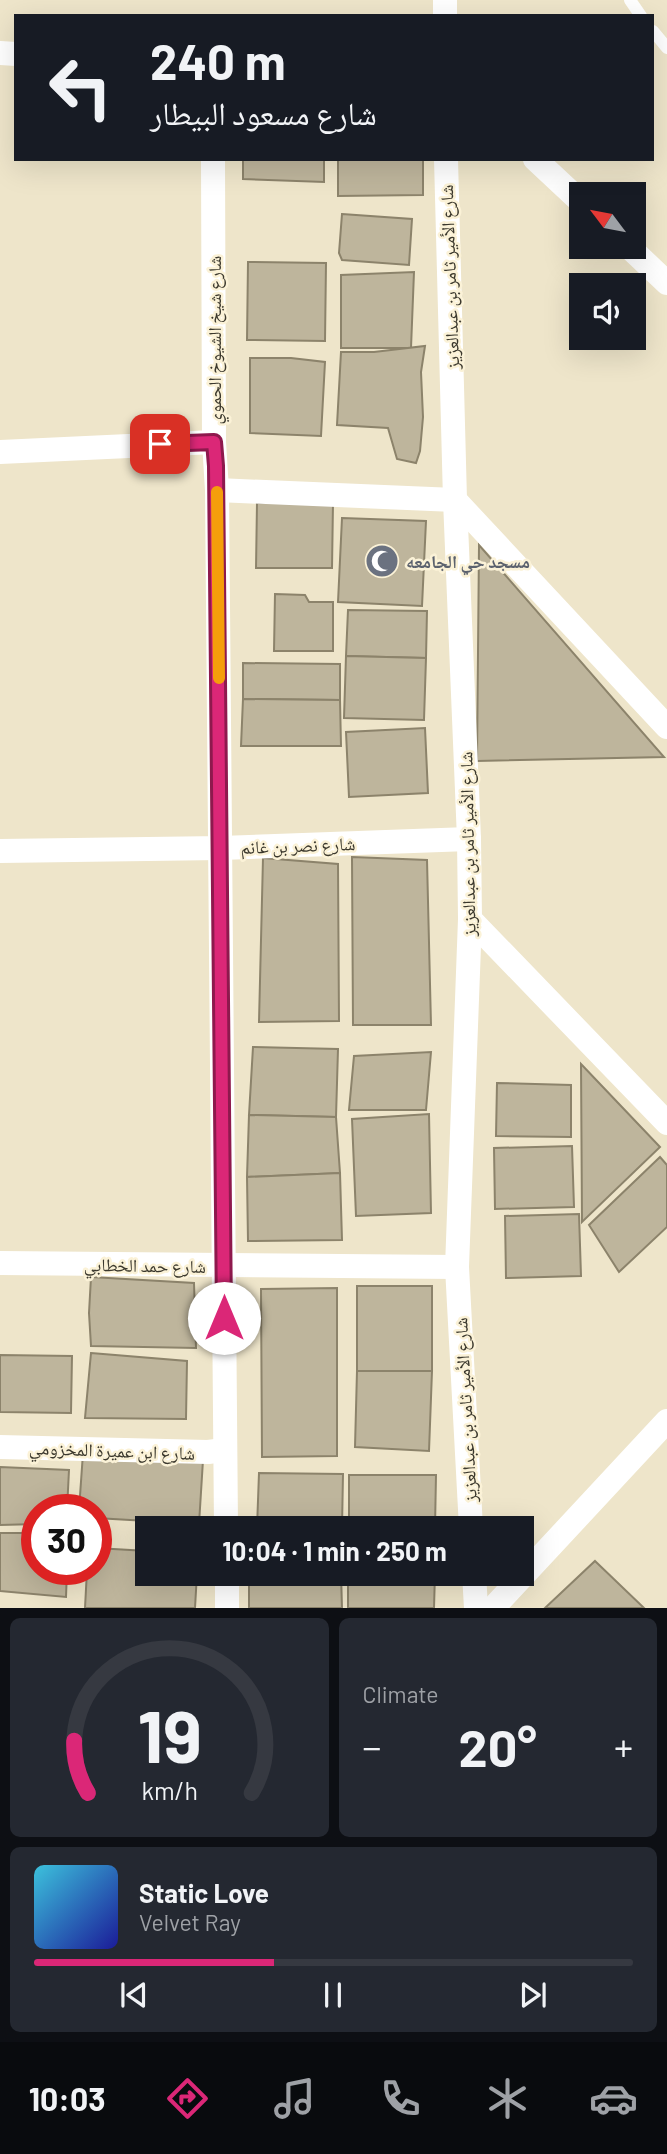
<!DOCTYPE html>
<html lang="en">
<head>
<meta charset="utf-8">
<style>
	body { margin:0; font-family:Barlow,"Noto Naskh Arabic",sans-serif; background:#242831; color:#f1f3f6; height:100vh; display:flex; flex-direction:column; font-size:26px; white-space:nowrap }
	* { box-sizing:border-box; margin:0 }
	p { font-size:23px; color:#9ea1a6 }
	.icon { flex:none; width:38px; height:38px; fill:none; stroke:currentColor; stroke-width:2; stroke-linecap:round; stroke-linejoin:round }
	.map { position:relative; height:1608px; overflow:hidden }
	.details { display:flex; flex-direction:column; gap:10px; padding:10px; background:#0d0f14; flex:1 }
	.details>* { flex:none }
	.guide { position:absolute; left:14px; top:14px; width:640px; height:147px; border-radius:0px; box-shadow:0 7px 28px #0002; background:#171b24; color:#f1f3f6; overflow:hidden }
	.needle { width:46px; rotate:302deg }
	.controls { position:absolute; left:569px; top:182px; display:grid; gap:14px }
	.controls a { display:grid; place-items:center; width:77px; height:77px; border-radius:0px; background:#171b24; box-shadow:0 7px 28px #0002; font-size:35px }
	.speed { position:absolute; left:21px; top:1494px; display:flex; gap:14px; font-size:35px; font-weight:700; text-align:center }
	.speed>* { display:grid; place-content:center; width:91px; height:91px; border-radius:50%; background:#171b24; box-shadow:0 7px 28px #0002; line-height:1 }
	.speed .limit { border:10px solid #d22; background:#fff; color:#111 }
	.pin { position:absolute; display:grid; place-items:center; width:60px; height:60px; color:#fff; margin:-30px; border-radius:14px; box-shadow:0 4px 10px #0006 }
	.me { position:absolute; width:77px; margin:-38px; rotate:0deg; stroke-linejoin:round; filter:drop-shadow(0 0 5px #0008) }
	.turn { display:flex; align-items:center; gap:24px; height:147px; padding:0 21px; font-size:32px }
	.turn .icon { width:91px; height:91px; stroke-width:2.5 }
	.turn b { display:block; font-size:49px; line-height:60px }
	.big { font-size:52px; font-weight:700; line-height:1.1 }
	.details .tile { flex:1; display:flex; flex-direction:column; justify-content:center; gap:10px; min-width:0; padding:0 24px; border-radius:10px; background:#242831 }
	.details .dial { align-items:center; gap:0 }
	.dial svg { height:182px; overflow:visible; fill:none; stroke:#363941; stroke-width:7; stroke-linecap:round; text-anchor:middle }
	.dial text { fill:#f1f3f6; stroke:none }
	.song { display:flex; align-items:center; gap:21px }
	.cover { width:84px; height:84px; border-radius:10px; background:linear-gradient(135deg,hsl(190 70% 55%),hsl(240 70% 35%)) }
	.played { height:7px; border-radius:4px; background:linear-gradient(90deg,#db2777 40%,#363941 40%) }
	.keys { display:flex; justify-content:space-around; direction:ltr }
	.heat { display:flex; justify-content:space-between; align-items:center; font-size:38px; direction:ltr }
	.details .tiles { flex:1; display:grid; gap:10px; grid-template-columns:1fr 1fr }
	.tile:last-child { grid-column:span 2 }
	.trip { position:absolute; left:135px; top:1516px; width:399px; height:70px; border-radius:0px; background:#171b24; box-shadow:0 7px 28px #0002; font-weight:700; line-height:70px; text-align:center }
	.menu { display:flex; height:112px; justify-content:space-around; align-items:center; background:#090b0e; color:#9ea1a6 }
	.menu .icon { width:49px; height:49px }
	.menu .active { color:#db2777 }
	.menu b { font-size:32px; color:#f1f3f6 }
	.map>svg:first-child { display:block }
	.building { fill:#beb59c; stroke:#8c836b; stroke-width:2 }
	.lines { fill:none; stroke-linecap:round; stroke-linejoin:round }
	.service { stroke:#fff; stroke-width:12 }
	.minor { stroke:#fff; stroke-width:24 }
	.route-casing { stroke:#8e194d; stroke-width:18 }
	.route { stroke:#db2777; stroke-width:12 }
	.slow { stroke:#f59e0b; stroke-width:12 }
	.labels { text-anchor:middle; dominant-baseline:central; stroke-width:5; stroke-linejoin:round; paint-order:stroke }
	.street-label { font-size:18px; fill:#3b382d; stroke:#fbf2d7 }
	.worship-label { font-size:18px; font-weight:bold; fill:#5b616d; stroke:#fbf2d7; text-anchor:start }
</style>
</head>
<body>
<div class="map">
<svg width="667" height="1608" viewBox="0 0 667 1608">
	<rect width="100%" height="100%" fill="#eee5ca"/>
	<g class="building">
		<polygon points="243,159 324,159 324,182 243,179"/>
		<polygon points="338,159 423,159 423,195 338,196"/>
		<polygon points="342,214 412,219 409,265 342,260 339,253"/>
		<polygon points="248,262 326,263 325,341 247,340"/>
		<polygon points="414,272 411,348 341,348 341,275"/>
		<polygon points="425,346 421,372 423,417 420,451 416,463 397,459 388,428 337,425 341,352 374,352"/>
		<polygon points="250,358 291,358 325,362 321,436 250,433"/>
		<polygon points="257,503 333,503 332,568 256,568"/>
		<polygon points="342,518 426,521 422,606 338,602"/>
		<polygon points="479,545 664,757 477,761"/>
		<polygon points="275,594 305,595 309,602 333,602 333,651 274,651"/>
		<polygon points="348,610 427,611 426,658 346,656"/>
		<polygon points="346,656 426,658 424,720 344,718"/>
		<polygon points="243,663 340,664 340,700 243,699"/>
		<polygon points="243,699 340,700 341,746 241,746"/>
		<polygon points="425,728 428,793 349,797 346,732"/>
		<polygon points="352,857 427,860 431,1025 353,1025"/>
		<polygon points="263,858 338,864 339,1021 259,1022"/>
		<polygon points="253,1047 338,1049 336,1117 249,1115"/>
		<polygon points="431,1052 426,1110 349,1110 354,1056"/>
		<polygon points="581,1064 660,1147 582,1222"/>
		<polygon points="497,1083 571,1085 571,1137 496,1136"/>
		<polygon points="429,1114 431,1213 356,1216 352,1119"/>
		<polygon points="249,1115 336,1117 340,1173 247,1177"/>
		<polygon points="572,1146 574,1207 495,1209 494,1148"/>
		<polygon points="660,1157 667,1165 667,1227 619,1272 589,1225"/>
		<polygon points="340,1173 342,1240 248,1241 247,1177"/>
		<polygon points="579,1214 581,1276 506,1278 505,1216"/>
		<polygon points="91,1277 194,1283 196,1348 91,1346 89,1313"/>
		<rect x="357" y="1286" width="75" height="85"/>
		<polygon points="337,1288 337,1456 262,1457 261,1289"/>
		<polygon points="91,1353 187,1361 186,1419 85,1418"/>
		<polygon points="0,1355 72,1356 71,1413 0,1412"/>
		<polygon points="357,1371 432,1371 429,1451 355,1447"/>
		<polygon points="83,1453 203,1460 199,1524 96,1518 96,1510 79,1510"/>
		<polygon points="0,1467 69,1470 67,1510 37,1510 37,1524 0,1525"/>
		<polygon points="259,1473 343,1474 342,1528 257,1528"/>
		<polygon points="349,1475 436,1475 435,1528 349,1528"/>
		<polygon points="0,1533 37,1533 37,1570 67,1570 66,1597 0,1591"/>
		<polygon points="96,1548 147,1551 147,1573 197,1573 195,1608 85,1608 87,1570 96,1570"/>
		<polygon points="595,1561 644,1608 545,1608"/>
		<polygon points="249,1573 341,1573 342,1608 249,1608"/>
		<polygon points="348,1573 435,1573 434,1608 348,1608"/>
	</g>
	<g class="lines">
		<g class="service">
			<polyline points="630,0 641,16"/>
			<polyline points="653,31 667,48"/>
		</g>
		<g class="minor">
			<polyline points="445,16 445,0"/>
			<polyline points="0,53 16,54"/>
			<polyline points="213,159 214,442 217,490 226,1528"/>
			<polyline points="446,159 455,500 469,839 470,919 457,1267 471,1528"/>
			<polyline points="535,159 581,202"/>
			<polyline points="629,247 667,283"/>
			<polyline points="0,452 214,442"/>
			<polyline points="217,490 455,500 667,727"/>
			<polyline points="0,851 221,848 469,839"/>
			<polyline points="470,919 667,1123"/>
			<polyline points="0,1263 457,1267"/>
			<polyline points="0,1447 208,1452 224,1450"/>
			<polyline points="227,1573 227,1608"/>
			<polyline points="474,1573 476,1608"/>
			<polyline points="493,1608 667,1421"/>
		</g>
	</g>
	<g class="lines">
		<defs>
			<polyline id="route" points="160,444 214,442 216,466 224,1318"/>
		</defs>
		<use href="#route" class="route-casing"/>
		<use href="#route" class="route"/>
		<polyline class="slow" points="217,492 219,678"/>
	</g>
	<defs>
		<symbol id="mosque-disc" viewBox="-11 -11 22 22"><circle r="9.5" fill="#6b7280" stroke="#fbf2d7"/><path d="M3.5-4.9A6 6 0 1 0 3.5 4.9A5 5 0 1 1 3.5-4.9Z" fill="#fff"/></symbol>
	</defs>
	<g fill-rule="evenodd">
		<use href="#mosque-disc" x="363" y="542" width="38" height="38"/>
	</g>
	<g class="labels">
		<g class="street-label">
			<text transform="translate(449 277) rotate(-92)">شارع الأمير ثامر بن عبدالعزيز</text>
			<text transform="translate(214 340) rotate(-90)">شارع شيخ الشيوخ الحموي</text>
			<text transform="translate(467 844) rotate(-91)">شارع الأمير ثامر بن عبدالعزيز</text>
			<text transform="translate(298 845) rotate(-2)">شارع نصر بن غانم</text>
			<text transform="translate(145 1265) rotate(1)">شارع حمد الخطابي</text>
			<text transform="translate(465 1410) rotate(-93)">شارع الأمير ثامر بن عبدالعزيز</text>
			<text transform="translate(112 1450) rotate(2)">شارع ابن عميرة المخزومي</text>
		</g>
		<g class="worship-label">
			<text x="406" y="561">مسجد حي الجامعه</text>
		</g>
	</g>
</svg>
<div class="controls">
<a><svg class="needle" viewBox="-14 -14 28 28"><path d="M0-13l5 13h-10z" fill="#e53935"/><path d="M0 13l5-13h-10z" fill="#9ea1a6"/></svg></a>
<a><svg class="icon" aria-label="sound" viewBox="0 0 24 24"><path d="M4 9h4l5-4v14l-5-4H4zM17 9q2 3 0 6"/></svg></a>
</div>
<div class="speed"><div class="limit">30</div></div>
<div class="pin" style="left:160px;top:444px;background:#d93025"><svg class="icon" aria-label="arrive" viewBox="0 0 24 24"><path d="M6 21V4h12l-3 4 3 4H6"/></svg></div>
<svg class="me" style="left:224px;top:1318px" viewBox="-20 -20 40 40"><circle r="19" fill="#fff"/><path d="M0-13L10 11 0 6-10 11z" fill="#db2777"/></svg>
<div class="trip">10:04 · 1 min · 250 m</div>
<div class="guide">
<div class="turn"><svg class="icon" aria-label="left" viewBox="0 0 24 24"><path d="M17 20v-9H6M10 6l-5 5 5 5"/></svg><div><b>240 m</b>شارع مسعود البيطار</div></div>
</div>
</div>
<section class="details">
<div class="tiles">
<div class="tile dial"><svg viewBox="0 0 100 80">
<path d="M14 69A42 42 0 1 1 86 69"/>
<path d="M14 69A42 42 0 0 1 8 46" stroke="#db2777"/>
<text x="50" y="56" font-size="32" font-weight="700">19</text>
<text x="50" y="72" font-size="11">km/h</text>
</svg></div>
<div class="tile"><p>Climate</p>
<div class="heat"><a>−</a><b class="big">20°</b><a>+</a></div>
</div>
<div class="tile">
<div class="song"><i class="cover"></i><div><b>Static Love</b><p>Velvet Ray</p></div></div>
<div class="played"></div>
<div class="keys"><svg class="icon" aria-label="previous" viewBox="0 0 24 24"><path d="M18 5L8 12l10 7zM5 5v14"/></svg><svg class="icon" aria-label="pause" viewBox="0 0 24 24"><path d="M8 5v14M16 5v14"/></svg><svg class="icon" aria-label="next" viewBox="0 0 24 24"><path d="M6 5l10 7-10 7zM19 5v14"/></svg></div>
</div>
</div>
</section>
<nav class="menu">
<b>10:03</b>
<svg class="icon active" aria-label="directions" viewBox="0 0 24 24"><path d="M12 3l9 9-9 9-9-9zM9 14v-3h6M13 9l2 2-2 2"/></svg>
<svg class="icon" aria-label="music" viewBox="0 0 24 24"><path d="M9 18V5l10-2v13"/><circle cx="6" cy="18" r="3"/><circle cx="16" cy="16" r="3"/></svg>
<svg class="icon" aria-label="phone" viewBox="0 0 24 24"><path d="M5 4h4l2 5-3 2q2 4 5 5l2-3 5 2v4C11 20 4 13 5 4z"/></svg>
<svg class="icon" aria-label="climate" viewBox="0 0 24 24"><path d="M12 3v18M4 7l16 10M4 17L20 7"/></svg>
<svg class="icon" aria-label="car" viewBox="0 0 24 24"><path d="M5 17H2v-5l4-1 3-4h7l3 4 3 1v5h-3M9 17h6M6 11h13"/><circle cx="7" cy="17" r="2"/><circle cx="17" cy="17" r="2"/></svg>
</nav>
</body>
</html>
